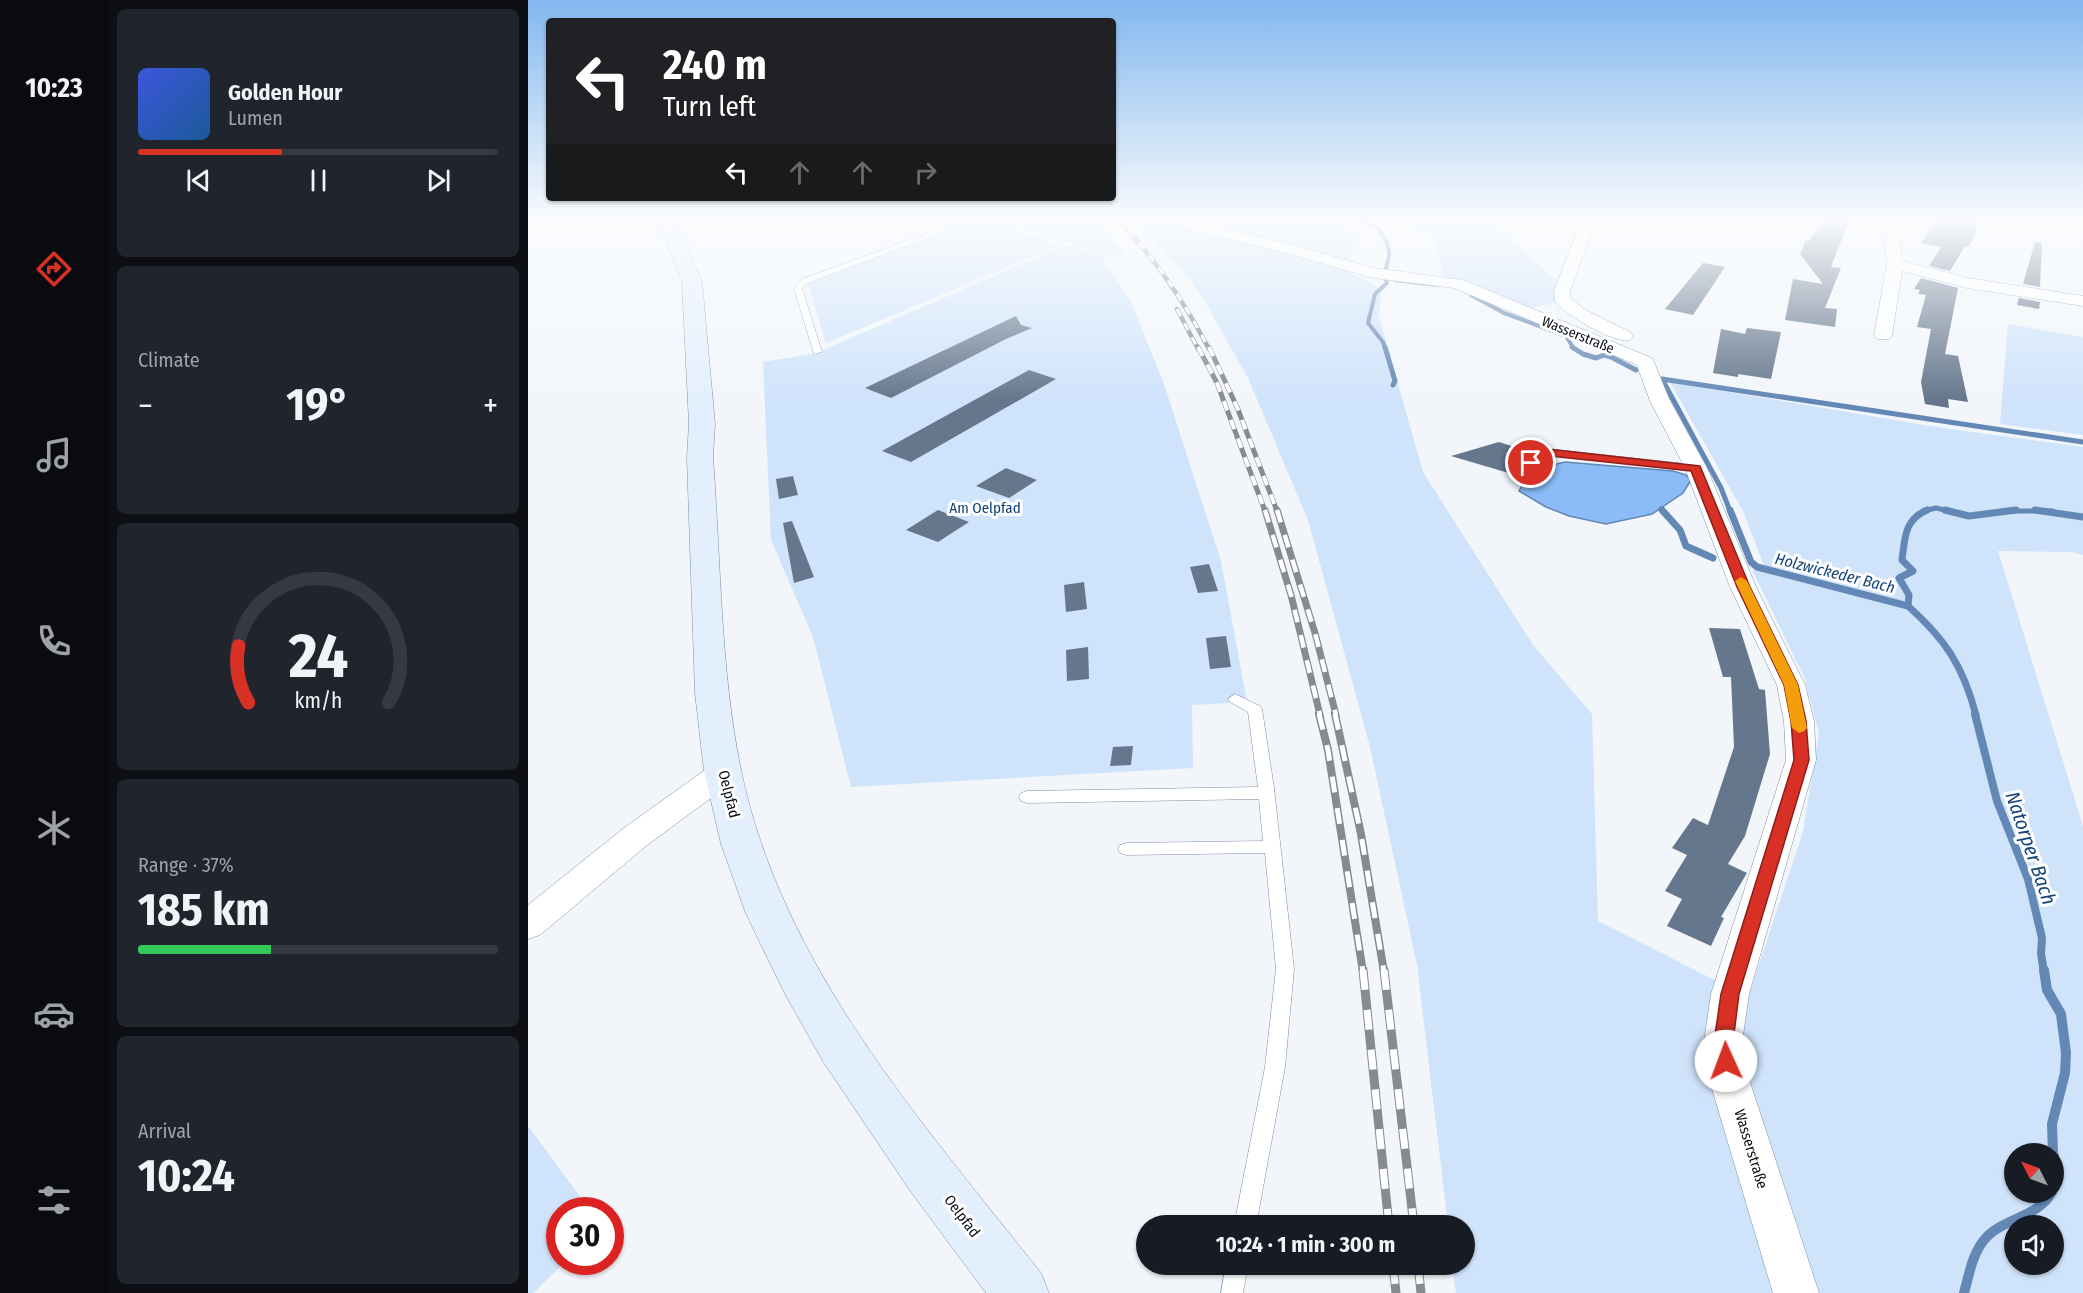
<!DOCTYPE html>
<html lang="en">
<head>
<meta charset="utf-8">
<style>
	body { margin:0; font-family:"Fira Sans Condensed",sans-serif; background:#20242c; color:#f1f3f6; height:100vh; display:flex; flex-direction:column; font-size:22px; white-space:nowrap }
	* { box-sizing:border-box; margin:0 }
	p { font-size:20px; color:#9ea1a6 }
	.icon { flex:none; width:33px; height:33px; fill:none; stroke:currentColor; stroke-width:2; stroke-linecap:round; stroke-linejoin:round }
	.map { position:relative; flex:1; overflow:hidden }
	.panel { display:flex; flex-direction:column; gap:9px; padding:9px; background:#0d0f14; width:420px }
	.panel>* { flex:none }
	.guide { position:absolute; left:18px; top:18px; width:570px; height:183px; border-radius:6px; box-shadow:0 2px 4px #0004; background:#202124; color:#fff; overflow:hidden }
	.needle { width:39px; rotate:312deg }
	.buttons { position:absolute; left:1476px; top:1143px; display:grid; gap:12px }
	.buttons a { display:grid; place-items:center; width:60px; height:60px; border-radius:50%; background:#171b24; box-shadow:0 2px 4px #0004; font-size:30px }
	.speed { position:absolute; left:18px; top:1197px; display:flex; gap:12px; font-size:30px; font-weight:700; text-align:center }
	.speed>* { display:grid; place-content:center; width:78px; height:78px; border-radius:50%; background:#171b24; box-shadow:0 2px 4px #0004; line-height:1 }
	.speed .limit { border:9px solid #d22; background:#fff; color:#111 }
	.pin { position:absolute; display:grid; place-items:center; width:51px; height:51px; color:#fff; margin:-26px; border:3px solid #fff; border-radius:50%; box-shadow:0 2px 6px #0007 }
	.me { position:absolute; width:66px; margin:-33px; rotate:358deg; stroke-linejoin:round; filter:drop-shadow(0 0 4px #0008) }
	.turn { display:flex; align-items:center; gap:21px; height:126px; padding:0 18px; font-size:27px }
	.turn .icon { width:78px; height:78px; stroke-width:2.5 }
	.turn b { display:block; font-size:42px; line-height:51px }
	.lanes { display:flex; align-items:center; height:57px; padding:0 18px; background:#0003; justify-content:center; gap:30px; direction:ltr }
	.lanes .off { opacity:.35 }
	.big { font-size:45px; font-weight:700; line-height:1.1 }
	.panel .widget { flex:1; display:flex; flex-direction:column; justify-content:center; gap:9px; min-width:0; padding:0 21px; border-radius:9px; background:#20242c }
	.panel .dial { align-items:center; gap:0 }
	.dial svg { height:156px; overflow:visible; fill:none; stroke:#363941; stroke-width:7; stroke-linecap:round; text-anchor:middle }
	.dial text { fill:#f1f3f6; stroke:none }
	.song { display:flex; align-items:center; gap:18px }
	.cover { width:72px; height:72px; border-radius:9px; background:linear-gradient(135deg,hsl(230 70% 55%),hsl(210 70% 35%)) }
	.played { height:6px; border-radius:3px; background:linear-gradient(90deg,#d93025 40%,#363941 40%) }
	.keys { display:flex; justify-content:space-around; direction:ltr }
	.heat { display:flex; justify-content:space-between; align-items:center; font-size:33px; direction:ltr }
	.charge { height:9px; border-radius:4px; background:linear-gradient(90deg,#34c759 37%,#363941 0) }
	.trip { position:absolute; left:608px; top:1215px; width:339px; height:60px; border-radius:30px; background:#171b24; box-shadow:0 2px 4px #0004; font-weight:700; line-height:60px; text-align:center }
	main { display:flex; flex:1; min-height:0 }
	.tabs { display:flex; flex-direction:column; width:108px; justify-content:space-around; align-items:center; background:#090b0e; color:#9ea1a6 }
	.tabs .icon { width:42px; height:42px }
	.tabs .selected { color:#d93025 }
	.tabs b { font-size:27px; color:#f1f3f6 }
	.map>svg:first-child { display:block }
	.green { fill:#cfe3fb; fill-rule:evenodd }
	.water { fill:#8bbcf8; stroke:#6488b5; stroke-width:1.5 }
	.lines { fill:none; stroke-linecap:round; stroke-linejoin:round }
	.stream-far4 { stroke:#6488b5; stroke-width:4 }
	.stream-far3 { stroke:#6488b5; stroke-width:5 }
	.stream-far2 { stroke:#6488b5; stroke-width:7 }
	.stream-far1 { stroke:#6488b5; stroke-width:8 }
	.stream { stroke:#6488b5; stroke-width:10 }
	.building { fill:#65778d }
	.lane-casing { stroke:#7d90a7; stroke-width:1 }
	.street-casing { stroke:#7d90a7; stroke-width:1 }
	.secondary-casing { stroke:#7d90a7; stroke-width:1 }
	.lane { fill:#fff; fill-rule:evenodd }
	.street { fill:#fff; fill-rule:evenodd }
	.secondary { fill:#e4effe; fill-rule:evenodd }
	.rail-far4-casing { stroke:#868b91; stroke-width:4.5 }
	.rail-far3-casing { stroke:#868b91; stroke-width:5 }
	.rail-far2-casing { stroke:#868b91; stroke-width:7 }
	.rail-far1-casing { stroke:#868b91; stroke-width:8 }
	.rail-casing { stroke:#868b91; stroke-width:9 }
	.rail-far4 { stroke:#fff; stroke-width:3; stroke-dasharray:8; stroke-linecap:butt }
	.rail-far3 { stroke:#fff; stroke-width:4; stroke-dasharray:10; stroke-linecap:butt }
	.rail-far2 { stroke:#fff; stroke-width:4.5; stroke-dasharray:13; stroke-linecap:butt }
	.rail-far1 { stroke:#fff; stroke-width:5; stroke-dasharray:16; stroke-linecap:butt }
	.rail { stroke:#fff; stroke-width:7; stroke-dasharray:20; stroke-linecap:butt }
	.route { fill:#d93025; stroke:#8d1f18; stroke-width:1.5 }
	.slow { fill:#f59e0b }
	.labels { text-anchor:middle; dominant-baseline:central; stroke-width:6; stroke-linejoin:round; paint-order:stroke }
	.far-street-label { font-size:14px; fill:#090f18; stroke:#fff }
	.park-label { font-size:15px; fill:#0f4075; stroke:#fff }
	.street-label { font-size:15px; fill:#090f18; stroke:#fff }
	.water-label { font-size:16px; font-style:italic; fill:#14447a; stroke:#fff }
	.near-water-label { font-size:20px; font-style:italic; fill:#14447a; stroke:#fff }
</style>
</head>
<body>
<main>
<nav class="tabs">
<b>10:23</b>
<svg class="icon selected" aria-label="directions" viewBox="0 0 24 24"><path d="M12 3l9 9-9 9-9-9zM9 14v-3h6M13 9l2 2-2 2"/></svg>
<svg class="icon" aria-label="music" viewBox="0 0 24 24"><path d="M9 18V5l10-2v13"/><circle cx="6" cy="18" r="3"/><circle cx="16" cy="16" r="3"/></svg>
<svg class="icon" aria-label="phone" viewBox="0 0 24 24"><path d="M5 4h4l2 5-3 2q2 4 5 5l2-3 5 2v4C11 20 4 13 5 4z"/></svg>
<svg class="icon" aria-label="climate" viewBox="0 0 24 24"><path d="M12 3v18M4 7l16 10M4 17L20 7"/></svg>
<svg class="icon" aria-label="car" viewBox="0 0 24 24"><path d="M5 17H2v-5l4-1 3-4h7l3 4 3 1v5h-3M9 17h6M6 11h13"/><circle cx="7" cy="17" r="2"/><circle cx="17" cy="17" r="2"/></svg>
<svg class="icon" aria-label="filters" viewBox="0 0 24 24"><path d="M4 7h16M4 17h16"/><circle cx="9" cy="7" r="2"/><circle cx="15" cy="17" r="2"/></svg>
</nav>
<section class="panel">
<div class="widget">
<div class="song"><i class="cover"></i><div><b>Golden Hour</b><p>Lumen</p></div></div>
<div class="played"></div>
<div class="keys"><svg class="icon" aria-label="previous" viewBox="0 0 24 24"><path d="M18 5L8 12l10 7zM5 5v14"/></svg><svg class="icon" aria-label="pause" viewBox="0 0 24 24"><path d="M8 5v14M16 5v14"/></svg><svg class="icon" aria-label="next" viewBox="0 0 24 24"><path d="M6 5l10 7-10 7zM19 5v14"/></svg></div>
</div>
<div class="widget"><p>Climate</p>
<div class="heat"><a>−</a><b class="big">19°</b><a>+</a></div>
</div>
<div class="widget dial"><svg viewBox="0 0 100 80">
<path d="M14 69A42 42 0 1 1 86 69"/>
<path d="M14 69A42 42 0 0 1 9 40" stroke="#d93025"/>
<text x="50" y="56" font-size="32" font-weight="700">24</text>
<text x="50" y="72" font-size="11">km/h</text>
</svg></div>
<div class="widget"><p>Range · 37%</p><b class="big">185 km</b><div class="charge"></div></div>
<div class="widget"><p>Arrival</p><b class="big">10:24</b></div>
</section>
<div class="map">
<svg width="1555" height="1293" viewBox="0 0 1555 1293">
	<rect width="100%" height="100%" fill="#f2f6fb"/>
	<g class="green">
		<polygon points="451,219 457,219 532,245 298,343 280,284"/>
		<polygon points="473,219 566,219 596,255 579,257"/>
		<path d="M622,219l73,18 2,-18h106l23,16 -7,37 17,6 17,12 -2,27 44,155 110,173 59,69 6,207 150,76 55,-165 16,-99 -15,-56 -52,-107 14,1 -23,-60 -73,-129 266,45 147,20v108l-12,-3 -73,-1 85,275v467h-627l-4,-28 12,-1v-38l-16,-1 -31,-260 -47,-218 -62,-227 -60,-142 -44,-78 -23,-32 -46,-46zM1486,1154h40v38h-40zM1486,1226h40v38h-40z"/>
		<polygon points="859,219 959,219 1019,271 1033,294 1027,295 1027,303 1004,308 915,279 908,235"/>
		<polygon points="538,245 574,257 602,300 636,384 693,561 719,702 664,705 665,768 323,787 285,637 243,540 235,362 288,353"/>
		<polygon points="1480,324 1555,337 1555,435 1472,424"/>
		<polygon points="0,1126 62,1210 32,1210 32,1262 37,1262 5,1293 0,1293"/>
	</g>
	<path class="water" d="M1037,462l108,9 13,4 5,5 -8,13 -31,21 -46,10 -37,-8 -23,-9 -27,-16c7,-15 30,-26 46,-29z"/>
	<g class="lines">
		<g class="stream-far4">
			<path d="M827,219l23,9c5,8 12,17 11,27 -1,11 -7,17 -2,28l-12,11 -7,29 15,19 2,7"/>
			<polyline points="867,280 909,285"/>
			<polyline points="943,295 976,313 1038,336 1046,349"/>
		</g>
		<g class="stream-far3">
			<polyline points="857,347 867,381 865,385"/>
			<polyline points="1044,347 1055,354 1068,358 1076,355 1083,357 1108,370"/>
			<polyline points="1133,509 1135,511"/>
			<polyline points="1202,511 1193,488 1134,379 1555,442"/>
			<polyline points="1395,511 1408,508 1421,511"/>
			<polyline points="1473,511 1525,511"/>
		</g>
		<g class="stream-far2">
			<polyline points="1134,510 1152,530 1158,546 1185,558"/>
			<path d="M1202,510l21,52 6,5 151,39 1,-11 -10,-17 14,-7 -11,-11c3,-22 2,-40 25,-50"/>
			<polyline points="1417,510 1441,516 1488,510"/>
			<polyline points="1507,510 1555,517"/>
			<path d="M1380,606c38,34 55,60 68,109"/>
		</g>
		<polyline class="stream-far1" points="1447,714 1469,801 1500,879 1514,938 1513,954 1516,972"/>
		<g class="stream">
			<polyline points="1516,970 1519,990 1533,1014 1538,1053 1537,1073 1524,1124 1525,1154"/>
			<polyline points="1526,1156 1528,1175 1526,1187"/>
			<path d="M1436,1293c5,-18 8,-38 20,-53 18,-22 54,-22 68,-48"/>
		</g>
	</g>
	<g class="building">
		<polygon points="1296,219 1320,223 1303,267 1313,268 1297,308 1309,309 1307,327 1257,320 1265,279 1295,284 1272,254 1278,240 1281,241"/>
		<polygon points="1409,219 1451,219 1447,236 1440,247 1437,246 1422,271 1401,266 1413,247 1393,243"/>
		<polygon points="1507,242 1514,243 1512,287 1495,284"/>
		<polygon points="1175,263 1197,267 1165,315 1137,309"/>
		<polygon points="1393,278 1430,288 1417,354 1430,356 1440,402 1420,399 1421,408 1397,404 1393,382 1403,329 1389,327 1398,295 1390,294 1392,290 1386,289"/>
		<polygon points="1491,298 1512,302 1511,309 1489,305"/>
		<polygon points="488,316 493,325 504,328 478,339 363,398 337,388"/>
		<polygon points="1219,328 1253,332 1243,379 1210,374 1210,377 1185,373 1193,329 1217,334"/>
		<polygon points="501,370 528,379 383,462 354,451"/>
		<polygon points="971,442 1006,453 984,474 923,456"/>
		<polygon points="478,468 509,480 481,498 448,486"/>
		<polygon points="265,476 270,495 251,499 248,479"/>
		<polygon points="410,510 441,522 410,542 378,530"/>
		<polygon points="264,521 286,577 266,583 255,523"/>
		<polygon points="681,564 690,591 670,593 662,567"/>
		<polygon points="556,582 559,609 538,612 536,585"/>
		<polygon points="1181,628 1212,629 1231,689 1237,690 1242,754 1217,836 1200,864 1219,873 1193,917 1196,918 1183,946 1139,926 1154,899 1137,891 1159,855 1144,848 1165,818 1180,825 1206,747 1203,677 1195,677"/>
		<polygon points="698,636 703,667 682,669 678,638"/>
		<polygon points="560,647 561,679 539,681 538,650"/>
		<polygon points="605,746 603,765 582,766 585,747"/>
	</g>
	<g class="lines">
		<defs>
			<g id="lane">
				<polygon points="440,219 450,219 280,283 274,288 294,352 286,354 266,288 274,279"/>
				<polygon points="1020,449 1168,465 1173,468 1168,471 1022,455 1007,465 999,465 999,461"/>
				<polygon points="707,694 732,706 734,709 746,788 766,969 757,1067 728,1226 706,1226 737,1067 748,969 737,853 598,855 592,853 590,849 592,845 598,843 735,841 731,799 499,803 493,801 491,797 493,793 499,791 730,787 720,712 702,702 700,699"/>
				<polygon points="698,1264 720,1264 715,1293 693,1293"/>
			</g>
			<g id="street">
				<polygon points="629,219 653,219 764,245 846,268 935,280 1124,358 1126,362 1142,401 1179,468 1228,587 1277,685 1286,721 1288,760 1221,994 1214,1042 1221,1079 1291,1293 1245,1293 1181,1079 1176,1042 1183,994 1258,760 1256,721 1249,685 1202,587 1157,468 1122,401 1109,365 926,288 845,278 755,252 631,222"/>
				<path d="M1054,219h14l-26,72 1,8 13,10 46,23 3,4 -3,4c-16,4 -65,-25 -75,-39l-1,-10z"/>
				<polygon points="1363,219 1377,219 1372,241 1374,261 1440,278 1555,296 1555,306 1439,288 1374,271 1364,335 1361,339 1349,339 1346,335 1359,264 1357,241"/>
				<polygon points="1546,219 1555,219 1555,223 1548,222"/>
				<polygon points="195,762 206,765 210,773 206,781 118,846 12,935 0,939 0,905 96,828 184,765"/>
			</g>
			<path id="secondary" d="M130,219h18l26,63 13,142 -2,33c8,104 7,210 28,313 41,196 179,350 300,503l8,20h-63l-75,-101 -87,-129 -38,-67 -40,-82 -25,-70 -17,-73 -9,-78 -8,-236 2,-33 -7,-142z"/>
		</defs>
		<use href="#lane" class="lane-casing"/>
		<use href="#street" class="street-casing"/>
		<use href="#secondary" class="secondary-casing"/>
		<use href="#lane" class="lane"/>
		<use href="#street" class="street"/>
		<use href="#secondary" class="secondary"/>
		<defs>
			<g id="rail-far4">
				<path d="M589,219c38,39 67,82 92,130"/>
				<polyline points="649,309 670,349"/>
			</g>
			<g id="rail-far3">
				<polyline points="670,347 689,383 737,511"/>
				<polyline points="681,347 709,407 749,511"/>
			</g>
			<g id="rail-far2">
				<polyline points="737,510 763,595 792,715"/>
				<polyline points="749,510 787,633 808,715"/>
			</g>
			<g id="rail-far1">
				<polyline points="791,714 800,750 835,972"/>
				<polyline points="807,714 833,834 856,972"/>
			</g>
			<g id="rail">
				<polyline points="835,970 861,1226"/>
				<polyline points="856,970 886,1226"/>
				<polyline points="865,1264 868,1293"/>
				<polyline points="890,1264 893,1293"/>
			</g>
		</defs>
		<use href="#rail-far4" class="rail-far4-casing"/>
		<use href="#rail-far3" class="rail-far3-casing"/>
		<use href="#rail-far2" class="rail-far2-casing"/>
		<use href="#rail-far1" class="rail-far1-casing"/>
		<use href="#rail" class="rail-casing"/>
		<use href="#rail-far4" class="rail-far4"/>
		<use href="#rail-far3" class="rail-far3"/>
		<use href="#rail-far2" class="rail-far2"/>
		<use href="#rail-far1" class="rail-far1"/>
		<use href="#rail" class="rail"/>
	</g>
	<linearGradient id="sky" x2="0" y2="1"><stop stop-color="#83b7ee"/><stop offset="0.55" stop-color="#f9fbfd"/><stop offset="1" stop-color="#f9fbfd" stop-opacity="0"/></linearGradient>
	<rect width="1555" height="400" fill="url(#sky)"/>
	<polygon class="route" points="1020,449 1172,466 1222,587 1270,685 1278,721 1281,760 1211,994 1205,1042 1208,1061 1205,1067 1198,1070 1191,1067 1186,1042 1193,994 1266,760 1263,721 1256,685 1209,587 1163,471 1022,456 1007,465 999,465 999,461"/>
	<polygon class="slow" points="1213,577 1219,581 1270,685 1279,728 1276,731 1271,733 1264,728 1256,685 1207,581"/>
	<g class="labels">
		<g class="far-street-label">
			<text transform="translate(1050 335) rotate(22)">Wasserstraße</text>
		</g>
		<g class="park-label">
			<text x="457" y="508">Am Oelpfad</text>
		</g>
		<g class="street-label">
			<text transform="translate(201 794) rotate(76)">Oelpfad</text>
			<text transform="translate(1223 1149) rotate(73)">Wasserstraße</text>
			<text transform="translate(434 1216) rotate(53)">Oelpfad</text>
		</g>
		<g class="water-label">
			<text transform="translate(1307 573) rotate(14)">Holzwickeder Bach</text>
		</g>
		<g class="near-water-label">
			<text transform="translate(1503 848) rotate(71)">Natorper Bach</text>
		</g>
	</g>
</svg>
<div class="buttons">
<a><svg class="needle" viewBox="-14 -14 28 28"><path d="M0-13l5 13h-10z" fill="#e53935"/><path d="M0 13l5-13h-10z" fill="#9ea1a6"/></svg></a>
<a><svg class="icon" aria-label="sound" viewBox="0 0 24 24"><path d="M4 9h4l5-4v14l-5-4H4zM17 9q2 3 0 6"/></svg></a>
</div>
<div class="speed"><div class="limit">30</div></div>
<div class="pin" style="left:1003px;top:463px;background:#d93025"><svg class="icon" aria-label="arrive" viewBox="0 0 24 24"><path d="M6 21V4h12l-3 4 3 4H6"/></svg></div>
<svg class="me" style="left:1198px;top:1061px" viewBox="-20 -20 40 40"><circle r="19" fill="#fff"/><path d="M0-13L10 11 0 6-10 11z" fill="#d93025"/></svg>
<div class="trip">10:24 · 1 min · 300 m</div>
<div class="guide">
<div class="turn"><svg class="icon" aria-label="left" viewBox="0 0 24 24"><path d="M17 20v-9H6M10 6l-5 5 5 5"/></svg><div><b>240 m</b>Turn left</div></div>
<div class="lanes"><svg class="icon" aria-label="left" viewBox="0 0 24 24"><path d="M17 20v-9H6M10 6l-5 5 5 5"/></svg><svg class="icon off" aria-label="ahead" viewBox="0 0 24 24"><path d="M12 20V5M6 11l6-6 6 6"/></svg><svg class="icon off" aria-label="ahead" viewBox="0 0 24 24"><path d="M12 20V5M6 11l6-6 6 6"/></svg><svg class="icon off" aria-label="right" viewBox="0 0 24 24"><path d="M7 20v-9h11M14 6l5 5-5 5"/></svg></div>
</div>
</div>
</main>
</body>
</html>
